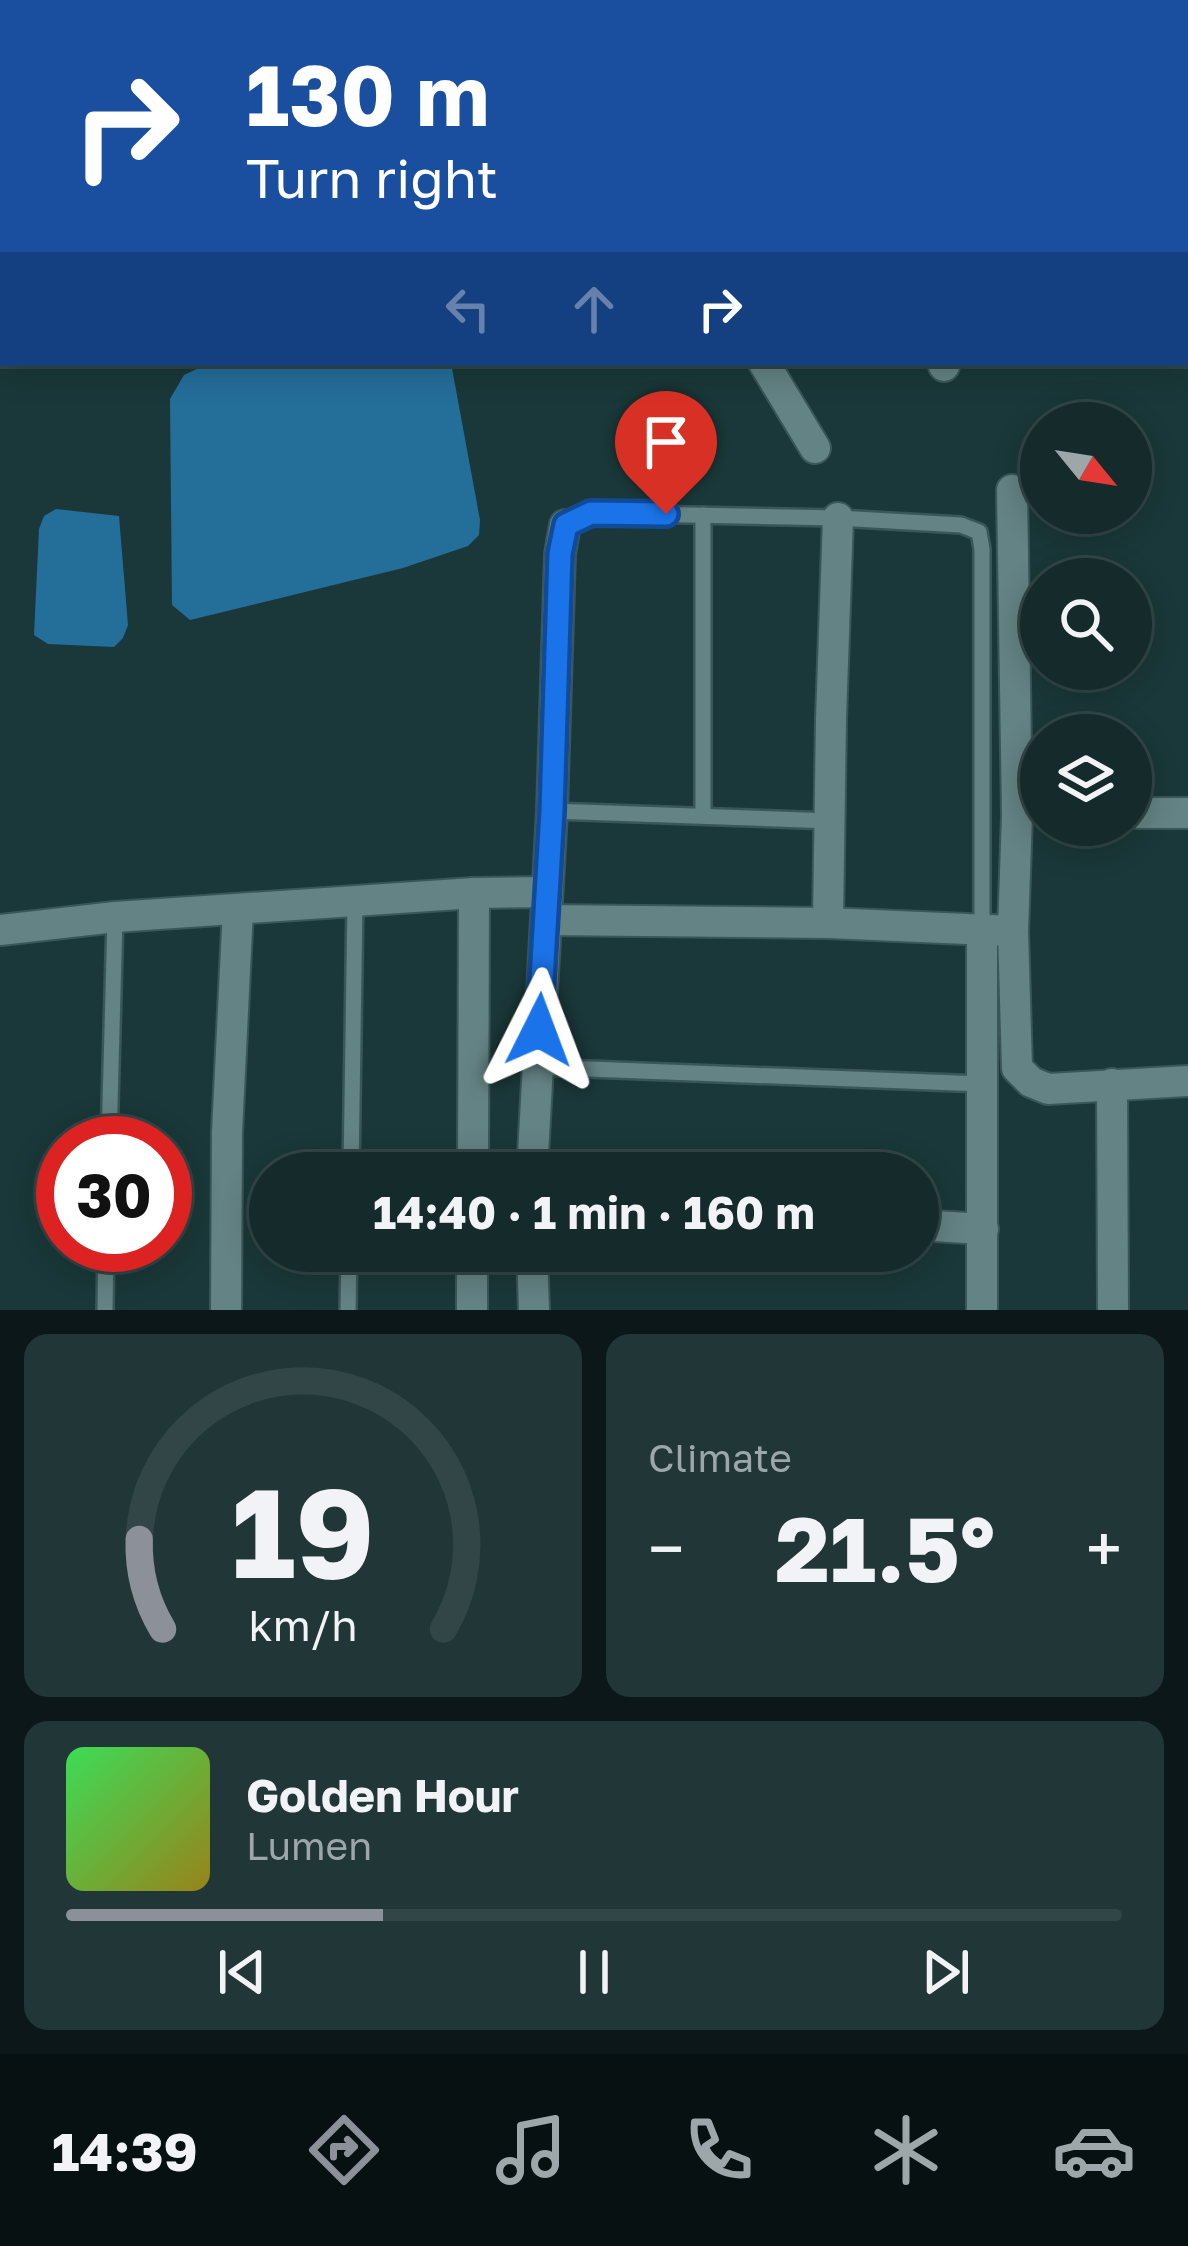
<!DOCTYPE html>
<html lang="en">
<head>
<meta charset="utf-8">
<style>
	body { margin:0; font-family:"Golos Text",sans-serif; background:#213637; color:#f1f3f6; height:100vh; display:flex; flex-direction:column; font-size:45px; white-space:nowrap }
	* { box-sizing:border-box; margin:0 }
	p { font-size:39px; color:#9da7a9 }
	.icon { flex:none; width:66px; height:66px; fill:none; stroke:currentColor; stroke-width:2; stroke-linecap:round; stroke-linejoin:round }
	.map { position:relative; height:1310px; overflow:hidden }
	.side { display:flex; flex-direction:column; gap:24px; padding:24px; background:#0b1718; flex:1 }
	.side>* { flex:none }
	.banner { position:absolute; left:0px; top:0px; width:1188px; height:366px; box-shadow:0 6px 30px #0003,0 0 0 3px #334647; background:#1a4fa0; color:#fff; overflow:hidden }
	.needle { width:78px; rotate:120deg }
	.fabs { position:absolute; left:1020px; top:402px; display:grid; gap:24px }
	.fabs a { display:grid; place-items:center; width:132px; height:132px; border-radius:50%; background:#142a2b; box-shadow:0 6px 30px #0003,0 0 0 3px #334647; font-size:60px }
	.speed { position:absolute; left:36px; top:1116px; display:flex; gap:24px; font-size:60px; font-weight:700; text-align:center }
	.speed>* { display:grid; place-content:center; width:156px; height:156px; border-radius:50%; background:#142a2b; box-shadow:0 6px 30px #0003,0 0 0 3px #334647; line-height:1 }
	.speed .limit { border:18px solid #d22; background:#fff; color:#111 }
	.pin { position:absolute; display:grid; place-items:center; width:102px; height:102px; color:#fff; margin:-123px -51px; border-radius:50% 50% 50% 0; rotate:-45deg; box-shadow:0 0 12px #0007 }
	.pin .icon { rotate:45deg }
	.me { position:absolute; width:132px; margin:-66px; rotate:3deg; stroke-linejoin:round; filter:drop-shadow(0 0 9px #0008) }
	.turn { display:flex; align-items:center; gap:42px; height:252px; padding:0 48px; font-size:54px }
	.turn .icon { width:156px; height:156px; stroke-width:2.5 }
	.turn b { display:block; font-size:84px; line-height:102px }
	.lanes { display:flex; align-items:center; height:114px; padding:0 48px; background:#0003; justify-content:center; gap:60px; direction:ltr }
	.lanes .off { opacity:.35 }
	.big { font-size:90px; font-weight:700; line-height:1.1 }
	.side .tile { flex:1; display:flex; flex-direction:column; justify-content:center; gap:18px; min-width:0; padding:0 42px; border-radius:24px; background:#213637 }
	.side .dial { align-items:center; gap:0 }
	.dial svg { height:312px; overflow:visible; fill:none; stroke:#334647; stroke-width:7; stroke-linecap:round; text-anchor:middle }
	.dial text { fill:#f1f3f6; stroke:none }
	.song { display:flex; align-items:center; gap:36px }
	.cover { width:144px; height:144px; border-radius:18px; background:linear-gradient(135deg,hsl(130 70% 55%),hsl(50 70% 35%)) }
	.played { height:12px; border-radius:6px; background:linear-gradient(90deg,#8c9099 30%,#334647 30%) }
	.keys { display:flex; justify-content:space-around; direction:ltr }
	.heat { display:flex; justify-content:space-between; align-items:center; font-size:66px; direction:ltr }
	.side .tiles { flex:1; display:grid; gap:24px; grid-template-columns:1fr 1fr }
	.tile:last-child { grid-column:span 2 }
	.trip { position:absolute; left:249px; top:1152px; width:690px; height:120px; border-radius:60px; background:#142a2b; box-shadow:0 6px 30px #0003,0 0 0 3px #334647; font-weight:700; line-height:120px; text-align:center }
	.tabs { display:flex; height:192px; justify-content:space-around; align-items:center; background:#081111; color:#9da7a9 }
	.tabs .icon { width:84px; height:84px }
	.tabs .selected { color:#8c9099 }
	.tabs b { font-size:54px; color:#f1f3f6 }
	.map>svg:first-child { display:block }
	.water { fill:#246e9a }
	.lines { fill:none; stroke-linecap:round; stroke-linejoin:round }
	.lane-casing { stroke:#3b5657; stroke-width:20 }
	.street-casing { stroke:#3b5657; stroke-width:34 }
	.secondary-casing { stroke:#3b5657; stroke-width:34 }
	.lane { stroke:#648384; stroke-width:15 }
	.street { stroke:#648384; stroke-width:30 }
	.secondary { stroke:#648384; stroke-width:30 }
	.route-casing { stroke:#114b97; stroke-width:30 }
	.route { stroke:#1a73e8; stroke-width:21 }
</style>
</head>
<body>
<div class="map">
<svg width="1188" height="1310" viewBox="0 0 1188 1310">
	<rect width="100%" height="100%" fill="#1a3839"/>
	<g class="water">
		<polygon points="209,363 451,363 480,520 479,535 468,546 403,568 190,620 172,605 170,399 184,375"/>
		<polygon points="56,509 119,516 128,625 123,638 114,647 48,644 34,635 39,529 44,516"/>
	</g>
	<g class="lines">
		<defs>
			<g id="lane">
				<polyline points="565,525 591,513 838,518 961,525 979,532 982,549 982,929"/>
				<polyline points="552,811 831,821"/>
				<polyline points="703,816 703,515"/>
				<polyline points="537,1067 983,1084"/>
				<polyline points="109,1143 115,917"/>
				<polyline points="351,1173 355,900"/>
				<polyline points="105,1310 106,1245"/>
				<polyline points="348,1310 349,1251"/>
			</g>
			<g id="street">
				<polyline points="429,3 430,0"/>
				<polyline points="764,363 815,448"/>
				<polyline points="944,366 944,363"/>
				<polyline points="1012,490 1017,815 1013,931 1017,1068 1031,1082 1048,1089 1188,1081"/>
				<polyline points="1131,813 1188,813"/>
				<polyline points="546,920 828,923 1013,931"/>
				<polyline points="828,923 831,719 838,518"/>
				<polyline points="982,929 982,1310"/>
				<polyline points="0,930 115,917 474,893 547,892"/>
				<polyline points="1112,1084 1113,1310"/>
				<polyline points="473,1173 474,893"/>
				<polyline points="532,1173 552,811 560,554 565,525"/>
				<polyline points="918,1225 983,1229"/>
				<polyline points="532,1251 534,1310"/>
				<polyline points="226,1310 227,1132 238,909"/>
				<polyline points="472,1310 472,1251"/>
			</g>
			<g id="secondary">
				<polyline points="1185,85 1188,85"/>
				<polyline points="0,278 3,276"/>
			</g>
		</defs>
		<use href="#lane" class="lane-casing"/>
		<use href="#street" class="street-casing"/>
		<use href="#secondary" class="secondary-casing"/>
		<use href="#lane" class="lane"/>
		<use href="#street" class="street"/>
		<use href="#secondary" class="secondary"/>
	</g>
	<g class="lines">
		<defs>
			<polyline id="route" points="539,1030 552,811 560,554 566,525 591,513 666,514"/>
		</defs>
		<use href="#route" class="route-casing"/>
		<use href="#route" class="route"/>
	</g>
</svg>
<div class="fabs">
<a><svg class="needle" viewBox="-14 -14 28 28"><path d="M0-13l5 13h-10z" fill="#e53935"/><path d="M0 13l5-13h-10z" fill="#9da7a9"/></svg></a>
<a><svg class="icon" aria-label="search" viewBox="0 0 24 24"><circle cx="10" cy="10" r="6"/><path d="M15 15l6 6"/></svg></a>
<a><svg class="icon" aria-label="layers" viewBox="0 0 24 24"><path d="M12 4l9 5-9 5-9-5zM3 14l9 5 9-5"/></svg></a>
</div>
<div class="speed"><div class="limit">30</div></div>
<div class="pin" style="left:666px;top:514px;background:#d93025"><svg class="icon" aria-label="arrive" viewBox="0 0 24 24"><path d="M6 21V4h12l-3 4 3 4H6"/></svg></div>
<svg class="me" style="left:539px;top:1030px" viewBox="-20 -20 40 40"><path d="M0-17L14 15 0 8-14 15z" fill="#1a73e8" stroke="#fff" stroke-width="4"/></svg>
<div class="trip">14:40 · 1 min · 160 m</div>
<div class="banner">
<div class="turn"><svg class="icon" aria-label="right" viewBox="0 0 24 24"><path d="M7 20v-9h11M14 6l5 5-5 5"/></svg><div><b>130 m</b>Turn right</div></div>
<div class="lanes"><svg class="icon off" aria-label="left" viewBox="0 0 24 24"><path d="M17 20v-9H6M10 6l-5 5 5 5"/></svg><svg class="icon off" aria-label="ahead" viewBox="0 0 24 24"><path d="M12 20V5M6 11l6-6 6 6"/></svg><svg class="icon" aria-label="right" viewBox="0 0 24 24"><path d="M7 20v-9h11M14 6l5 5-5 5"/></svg></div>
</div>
</div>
<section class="side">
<div class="tiles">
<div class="tile dial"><svg viewBox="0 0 100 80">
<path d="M14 69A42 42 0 1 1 86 69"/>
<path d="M14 69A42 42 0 0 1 8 46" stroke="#8c9099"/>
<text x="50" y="56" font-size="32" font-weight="700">19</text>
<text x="50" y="72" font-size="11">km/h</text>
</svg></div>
<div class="tile"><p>Climate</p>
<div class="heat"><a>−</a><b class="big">21.5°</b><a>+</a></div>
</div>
<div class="tile">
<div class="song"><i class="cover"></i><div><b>Golden Hour</b><p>Lumen</p></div></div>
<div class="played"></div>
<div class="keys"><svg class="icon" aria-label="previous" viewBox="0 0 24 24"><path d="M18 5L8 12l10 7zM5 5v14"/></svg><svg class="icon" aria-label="pause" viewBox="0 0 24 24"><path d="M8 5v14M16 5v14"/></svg><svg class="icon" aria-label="next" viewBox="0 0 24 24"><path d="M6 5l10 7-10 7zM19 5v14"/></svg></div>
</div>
</div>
</section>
<nav class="tabs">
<b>14:39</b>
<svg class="icon selected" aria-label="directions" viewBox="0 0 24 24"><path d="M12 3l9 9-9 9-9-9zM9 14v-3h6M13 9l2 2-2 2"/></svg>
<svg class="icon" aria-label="music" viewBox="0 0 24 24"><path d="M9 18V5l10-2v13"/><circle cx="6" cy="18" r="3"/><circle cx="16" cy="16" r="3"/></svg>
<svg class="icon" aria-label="phone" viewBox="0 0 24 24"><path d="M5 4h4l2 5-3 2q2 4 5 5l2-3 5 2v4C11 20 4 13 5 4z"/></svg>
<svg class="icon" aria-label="climate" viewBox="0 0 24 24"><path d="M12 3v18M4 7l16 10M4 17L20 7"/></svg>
<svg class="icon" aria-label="car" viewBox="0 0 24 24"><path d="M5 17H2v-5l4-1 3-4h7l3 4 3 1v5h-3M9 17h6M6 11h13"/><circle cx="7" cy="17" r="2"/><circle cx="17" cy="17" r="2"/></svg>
</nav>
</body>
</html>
